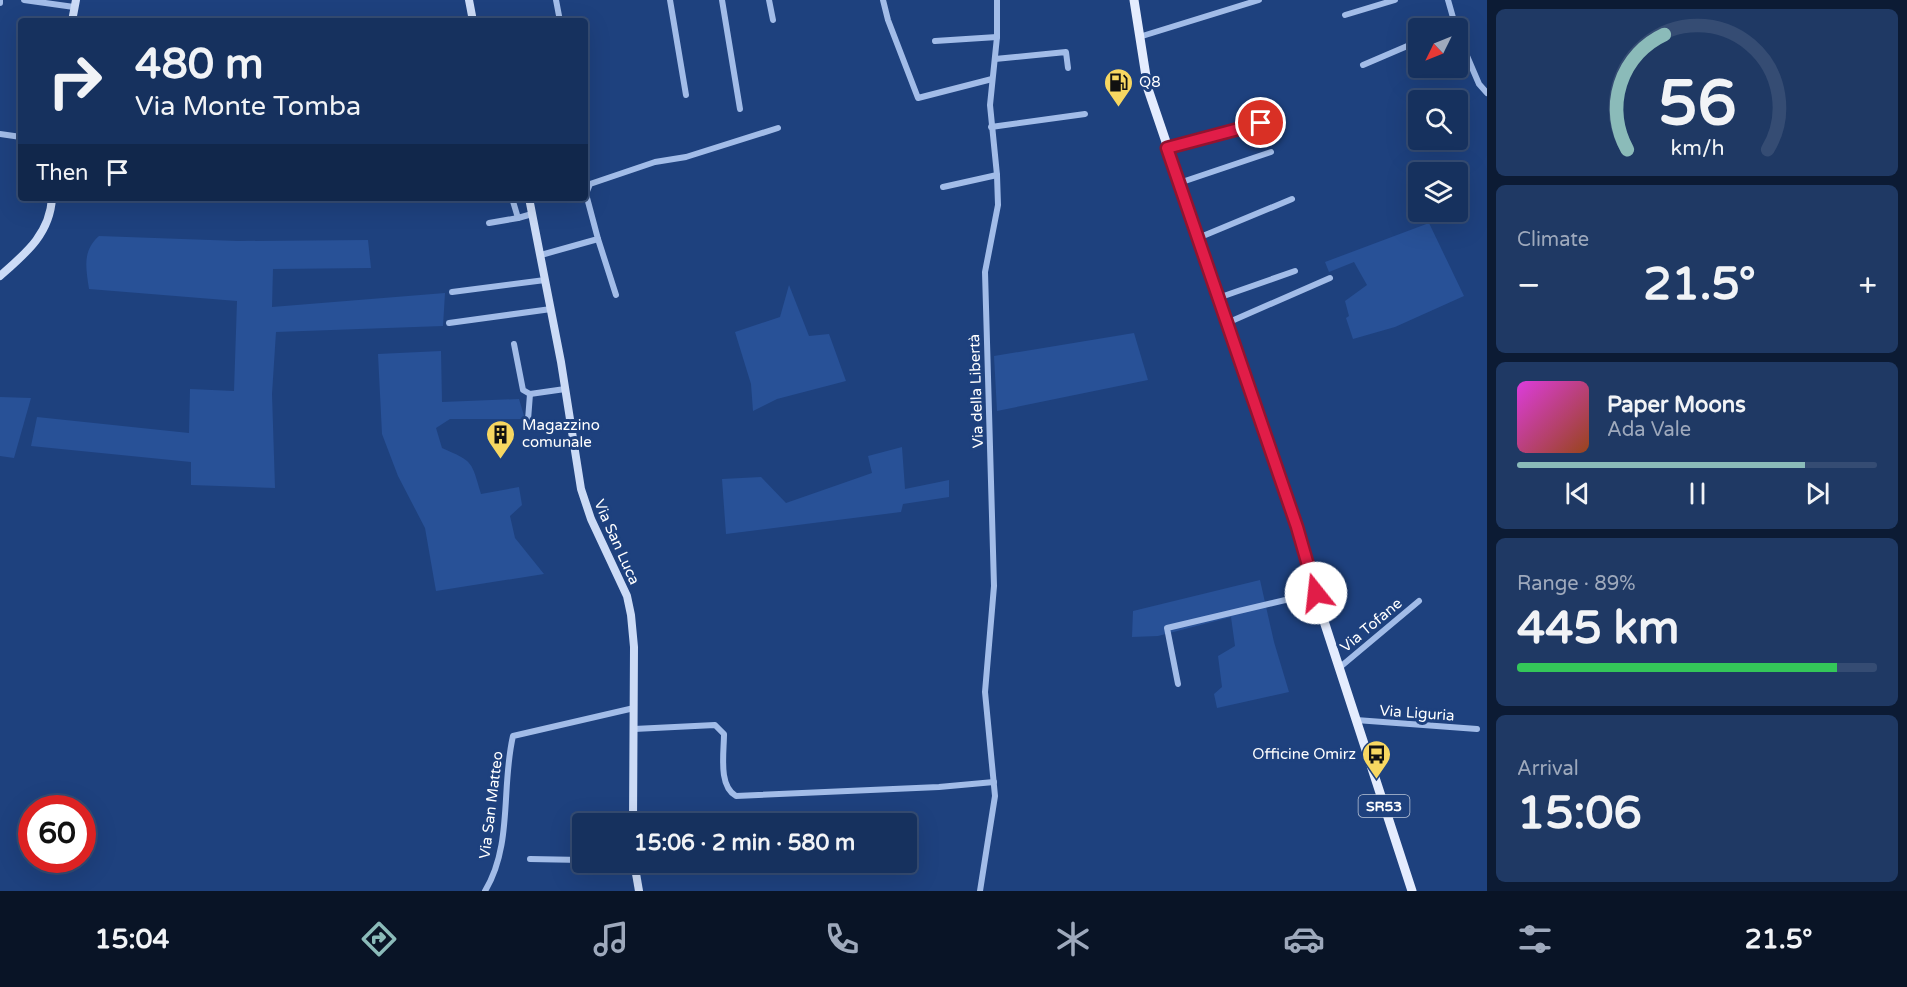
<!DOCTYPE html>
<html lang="en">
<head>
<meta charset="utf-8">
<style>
	body { margin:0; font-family:"Varela Round",sans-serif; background:#1f3964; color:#f1f3f6; height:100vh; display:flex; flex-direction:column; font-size:22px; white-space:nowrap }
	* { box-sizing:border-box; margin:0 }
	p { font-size:20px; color:#9ea9bc }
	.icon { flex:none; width:33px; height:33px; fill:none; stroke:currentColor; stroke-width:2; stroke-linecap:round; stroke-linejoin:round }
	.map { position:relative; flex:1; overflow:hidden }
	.side { display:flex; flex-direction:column; gap:9px; padding:9px; background:#0c1b34; width:420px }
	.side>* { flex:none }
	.banner { position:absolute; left:18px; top:18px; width:570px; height:183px; border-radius:6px; box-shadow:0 6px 24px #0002,0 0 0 2px #354c73; background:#16315e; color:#f1f3f6; overflow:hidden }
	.needle { width:39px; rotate:227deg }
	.controls { position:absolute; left:1408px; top:18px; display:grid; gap:12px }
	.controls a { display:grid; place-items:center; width:60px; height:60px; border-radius:6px; background:#16315e; box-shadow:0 6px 24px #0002,0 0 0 2px #354c73; font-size:30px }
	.speed { position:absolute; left:18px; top:795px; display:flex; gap:12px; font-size:30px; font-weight:700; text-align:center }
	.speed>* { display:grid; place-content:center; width:78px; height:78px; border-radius:50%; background:#16315e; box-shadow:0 6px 24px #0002,0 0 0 2px #354c73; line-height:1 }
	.speed .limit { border:9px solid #d22; background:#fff; color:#111 }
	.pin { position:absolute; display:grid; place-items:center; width:51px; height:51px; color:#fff; margin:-26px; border:3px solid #fff; border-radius:50%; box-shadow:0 2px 6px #0007 }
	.me { position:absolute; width:66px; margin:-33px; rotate:344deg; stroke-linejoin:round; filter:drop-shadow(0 0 4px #0008) }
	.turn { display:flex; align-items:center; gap:21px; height:126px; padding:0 18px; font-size:27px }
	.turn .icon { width:78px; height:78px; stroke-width:2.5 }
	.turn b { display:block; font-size:42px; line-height:51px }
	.then { display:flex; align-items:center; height:57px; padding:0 18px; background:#0003; gap:12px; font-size:22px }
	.big { font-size:45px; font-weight:700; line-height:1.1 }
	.side .widget { flex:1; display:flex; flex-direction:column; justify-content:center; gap:9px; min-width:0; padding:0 21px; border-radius:9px; background:#1f3964 }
	.side .dial { align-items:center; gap:0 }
	.dial svg { height:156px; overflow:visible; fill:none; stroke:#354c73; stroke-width:7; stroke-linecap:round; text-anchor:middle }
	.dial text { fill:#f1f3f6; stroke:none }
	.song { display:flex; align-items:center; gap:18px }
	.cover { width:72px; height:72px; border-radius:9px; background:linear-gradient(135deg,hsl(300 70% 55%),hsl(20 70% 35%)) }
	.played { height:6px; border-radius:3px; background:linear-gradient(90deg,#8bbbb9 80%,#354c73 80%) }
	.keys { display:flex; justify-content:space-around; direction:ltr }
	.heat { display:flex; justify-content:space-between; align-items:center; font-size:33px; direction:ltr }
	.charge { height:9px; border-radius:4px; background:linear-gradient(90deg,#34c759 89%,#354c73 0) }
	.trip { position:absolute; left:572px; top:813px; width:345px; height:60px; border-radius:6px; background:#16315e; box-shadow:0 6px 24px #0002,0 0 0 2px #354c73; font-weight:700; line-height:60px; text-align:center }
	.dock { display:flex; height:96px; justify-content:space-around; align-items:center; background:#091426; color:#9ea9bc }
	.dock .icon { width:42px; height:42px }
	.dock .current { color:#8bbbb9 }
	.dock b { font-size:27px; color:#f1f3f6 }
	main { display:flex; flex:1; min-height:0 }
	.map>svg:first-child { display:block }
	.green { fill:#285197 }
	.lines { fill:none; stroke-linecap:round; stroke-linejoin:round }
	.street { stroke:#a2bce8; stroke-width:6 }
	.secondary { stroke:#ccdbf6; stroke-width:8 }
	.primary { stroke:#e4ecfe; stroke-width:9 }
	.route-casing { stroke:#92132f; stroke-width:15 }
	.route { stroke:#e11d48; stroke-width:10 }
	.labels { text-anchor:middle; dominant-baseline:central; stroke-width:6; stroke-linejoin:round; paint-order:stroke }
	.shield { fill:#1e417e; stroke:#bcc6d8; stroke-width:1.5 }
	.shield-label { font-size:14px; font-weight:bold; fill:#fff }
	.poi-label { font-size:15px; fill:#fff; stroke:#1e417e; text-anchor:start }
	.street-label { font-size:15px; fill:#fff; stroke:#1e417e }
</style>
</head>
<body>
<main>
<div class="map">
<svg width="1487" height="891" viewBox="0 0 1487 891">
	<rect width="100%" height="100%" fill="#1e417e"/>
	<g class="green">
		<polygon points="1429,223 1464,296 1395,327 1353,339 1346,318 1349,316 1345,301 1367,285 1354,262 1329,272 1325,262"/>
		<path d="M99,236l139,5 130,-1 3,28 -98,1 -1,38 173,-14 -2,33 -167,6 -4,62 3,94 -84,-3v-23l-160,-16 6,-29 152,16 1,-44 44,2 3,-90 -148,-12c-3,-21 -7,-38 10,-53z"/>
		<polygon points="789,285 809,336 829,334 846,381 777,399 753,411 751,384 735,332 780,317"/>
		<polygon points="1134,333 1148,380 997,411 994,356"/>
		<path d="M441,351l1,51 77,-3 6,20h-75l-14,9 6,20c32,14 29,13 39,46l38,-7 3,18 -12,11 5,22 29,36 -108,17 -11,-63 -27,-52 -16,-42 -4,-80z"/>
		<polygon points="0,397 31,398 14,458 0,456"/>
		<polygon points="902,447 905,489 949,480 949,497 903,504 901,512 726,534 722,479 761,477 786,503 872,473 868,456"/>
		<polygon points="1260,580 1274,642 1289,692 1217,708 1214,694 1222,687 1218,656 1235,646 1231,617 1158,636 1132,637 1133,611"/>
	</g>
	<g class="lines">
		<g class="street">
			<polyline points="24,0 74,7"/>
			<polyline points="556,0 560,21"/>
			<polyline points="670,0 686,95"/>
			<polyline points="722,0 740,109"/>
			<polyline points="769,0 773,20"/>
			<polyline points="883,0 888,20 918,98 992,79"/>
			<polyline points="1448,0 1456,28"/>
			<polyline points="0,3 0,0"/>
			<polyline points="1345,15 1395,0"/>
			<polyline points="1458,35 1479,84 1487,93"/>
			<polyline points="1139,37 1259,0"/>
			<polyline points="935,41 997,37"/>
			<polyline points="995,59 1066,52 1068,68"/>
			<polyline points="1363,65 1419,41"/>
			<polyline points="991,127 1085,114"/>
			<polyline points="0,134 21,137"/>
			<polyline points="1167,149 1261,123"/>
			<polyline points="1179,183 1271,152"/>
			<polyline points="943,187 997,175"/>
			<polyline points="512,198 518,218 532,214"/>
			<polyline points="489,223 518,218"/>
			<polyline points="1198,238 1292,199"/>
			<polyline points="598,239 616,295"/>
			<polyline points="541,255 598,239 586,194 590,184 655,162 686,157 778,128"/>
			<polyline points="452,292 545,280"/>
			<polyline points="1218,298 1295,271"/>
			<polyline points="449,323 551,309"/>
			<polyline points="1227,323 1330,278"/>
			<polyline points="514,344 523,390 530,394 565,389"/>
			<polyline points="528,420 530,394"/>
			<polyline points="1339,668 1419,601"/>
			<polyline points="1178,684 1167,628 1315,593"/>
			<polyline points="1356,720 1477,729"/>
			<path d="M634,729l81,-4 9,9c0,19 -6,52 12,62l203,-9 55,-5"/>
			<polyline points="530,859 582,860"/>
			<path d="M485,891c28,-46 16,-105 28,-155l121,-28"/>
			<polyline points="980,891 995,796 985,692 994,586 985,272 998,205 997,175 990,105 997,37 997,0"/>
		</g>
		<g class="secondary">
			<polyline points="469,0 473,21"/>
			<polyline points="72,21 76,0"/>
			<polyline points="529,198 561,362 581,489 591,519 627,596 631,615 634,647 633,824"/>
			<path d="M0,276c25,-22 50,-42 52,-78"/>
			<polyline points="634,862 639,891"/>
		</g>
		<polyline class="primary" points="1134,0 1148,89 1297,527 1321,612 1412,891"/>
	</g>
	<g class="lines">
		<defs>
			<polyline id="route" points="1261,123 1167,148 1297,527 1316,593"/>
		</defs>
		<use href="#route" class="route-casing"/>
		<use href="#route" class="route"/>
	</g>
	<defs>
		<symbol id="fuel-pin" viewBox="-11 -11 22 30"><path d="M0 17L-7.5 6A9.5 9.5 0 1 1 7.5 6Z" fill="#f7d761" stroke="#1e417e"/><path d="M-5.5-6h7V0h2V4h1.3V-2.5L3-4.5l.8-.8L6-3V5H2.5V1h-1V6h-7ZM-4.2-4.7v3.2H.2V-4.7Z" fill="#111"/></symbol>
		<symbol id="building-pin" viewBox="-11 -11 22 30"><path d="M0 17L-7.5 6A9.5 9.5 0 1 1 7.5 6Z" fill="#f7d761" stroke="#1e417e"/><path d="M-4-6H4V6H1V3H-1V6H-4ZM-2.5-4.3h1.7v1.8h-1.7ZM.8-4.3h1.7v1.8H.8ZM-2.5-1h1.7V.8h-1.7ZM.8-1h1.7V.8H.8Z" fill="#111"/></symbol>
		<symbol id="bus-pin" viewBox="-11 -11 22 30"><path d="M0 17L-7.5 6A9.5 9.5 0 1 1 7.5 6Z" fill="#f7d761" stroke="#1e417e"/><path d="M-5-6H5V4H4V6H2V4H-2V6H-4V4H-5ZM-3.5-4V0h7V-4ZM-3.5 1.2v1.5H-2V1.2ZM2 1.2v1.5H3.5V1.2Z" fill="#111"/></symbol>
	</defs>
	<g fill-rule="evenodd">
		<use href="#fuel-pin" x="1102" y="66" width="33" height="45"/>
		<use href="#building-pin" x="484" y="418" width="33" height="45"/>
		<use href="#bus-pin" x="1360" y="738" width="33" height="45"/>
	</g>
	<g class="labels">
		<rect class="shield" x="1358.5" y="795" width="51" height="22" rx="4.5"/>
		<g class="shield-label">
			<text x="1384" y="806">SR53</text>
		</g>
		<g class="poi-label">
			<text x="1139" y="82">Q8</text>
			<text x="522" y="425">Magazzino<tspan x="522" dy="17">comunale</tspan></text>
			<text x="1356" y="754" text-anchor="end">Officine Omirz</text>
		</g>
		<g class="street-label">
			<text transform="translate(976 391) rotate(-92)">Via della Libertà</text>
			<text transform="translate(617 542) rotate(66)">Via San Luca</text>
			<text transform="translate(1371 625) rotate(-40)">Via Tofane</text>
			<text transform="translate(1417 713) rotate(4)">Via Liguria</text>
			<text transform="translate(491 805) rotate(-83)">Via San Matteo</text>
		</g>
	</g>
</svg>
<div class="controls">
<a><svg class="needle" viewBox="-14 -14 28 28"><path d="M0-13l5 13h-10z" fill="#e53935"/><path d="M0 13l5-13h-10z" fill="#9ea9bc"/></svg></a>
<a><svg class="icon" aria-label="search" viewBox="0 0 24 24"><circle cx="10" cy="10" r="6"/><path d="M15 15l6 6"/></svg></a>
<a><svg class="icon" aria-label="layers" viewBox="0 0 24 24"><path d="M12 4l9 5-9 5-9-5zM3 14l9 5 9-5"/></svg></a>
</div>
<div class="speed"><div class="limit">60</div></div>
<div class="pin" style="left:1261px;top:123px;background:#d93025"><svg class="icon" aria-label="arrive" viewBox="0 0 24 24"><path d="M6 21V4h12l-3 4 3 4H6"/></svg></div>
<svg class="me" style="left:1316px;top:593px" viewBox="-20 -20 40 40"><circle r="19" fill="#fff"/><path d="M0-13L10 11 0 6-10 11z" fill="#e11d48"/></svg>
<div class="trip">15:06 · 2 min · 580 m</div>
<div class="banner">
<div class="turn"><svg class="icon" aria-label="right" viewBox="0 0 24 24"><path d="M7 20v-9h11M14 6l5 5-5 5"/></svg><div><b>480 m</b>Via Monte Tomba</div></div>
<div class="then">Then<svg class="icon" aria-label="arrive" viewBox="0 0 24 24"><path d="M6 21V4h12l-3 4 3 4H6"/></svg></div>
</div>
</div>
<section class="side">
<div class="widget dial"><svg viewBox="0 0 100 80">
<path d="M14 69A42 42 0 1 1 86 69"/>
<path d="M14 69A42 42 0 0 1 33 10" stroke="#8bbbb9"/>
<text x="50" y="56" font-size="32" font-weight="700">56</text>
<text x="50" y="72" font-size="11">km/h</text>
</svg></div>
<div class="widget"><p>Climate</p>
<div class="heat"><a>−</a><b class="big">21.5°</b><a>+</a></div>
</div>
<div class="widget">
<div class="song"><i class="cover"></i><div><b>Paper Moons</b><p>Ada Vale</p></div></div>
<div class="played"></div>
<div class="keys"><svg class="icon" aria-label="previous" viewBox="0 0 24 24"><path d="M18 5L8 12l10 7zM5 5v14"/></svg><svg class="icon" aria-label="pause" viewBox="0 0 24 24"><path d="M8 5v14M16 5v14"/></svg><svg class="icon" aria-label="next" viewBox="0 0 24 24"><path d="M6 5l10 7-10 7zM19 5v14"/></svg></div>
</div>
<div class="widget"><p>Range · 89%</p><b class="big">445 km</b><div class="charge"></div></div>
<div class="widget"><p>Arrival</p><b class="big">15:06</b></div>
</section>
</main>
<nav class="dock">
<b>15:04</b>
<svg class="icon current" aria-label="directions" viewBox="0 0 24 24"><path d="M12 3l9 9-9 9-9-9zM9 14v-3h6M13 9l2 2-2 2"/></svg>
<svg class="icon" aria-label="music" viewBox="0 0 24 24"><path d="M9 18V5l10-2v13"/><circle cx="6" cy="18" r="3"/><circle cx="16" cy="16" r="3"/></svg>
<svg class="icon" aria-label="phone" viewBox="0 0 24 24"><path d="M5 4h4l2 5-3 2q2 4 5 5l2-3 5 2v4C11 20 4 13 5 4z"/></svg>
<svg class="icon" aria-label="climate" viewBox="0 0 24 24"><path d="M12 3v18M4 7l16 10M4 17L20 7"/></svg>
<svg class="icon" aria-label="car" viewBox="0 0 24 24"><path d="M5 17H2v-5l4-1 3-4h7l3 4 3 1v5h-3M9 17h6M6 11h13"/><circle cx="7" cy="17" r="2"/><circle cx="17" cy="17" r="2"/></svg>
<svg class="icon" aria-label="filters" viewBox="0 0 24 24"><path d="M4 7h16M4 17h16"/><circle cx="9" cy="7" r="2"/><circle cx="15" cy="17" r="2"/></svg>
<b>21.5°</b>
</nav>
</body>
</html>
